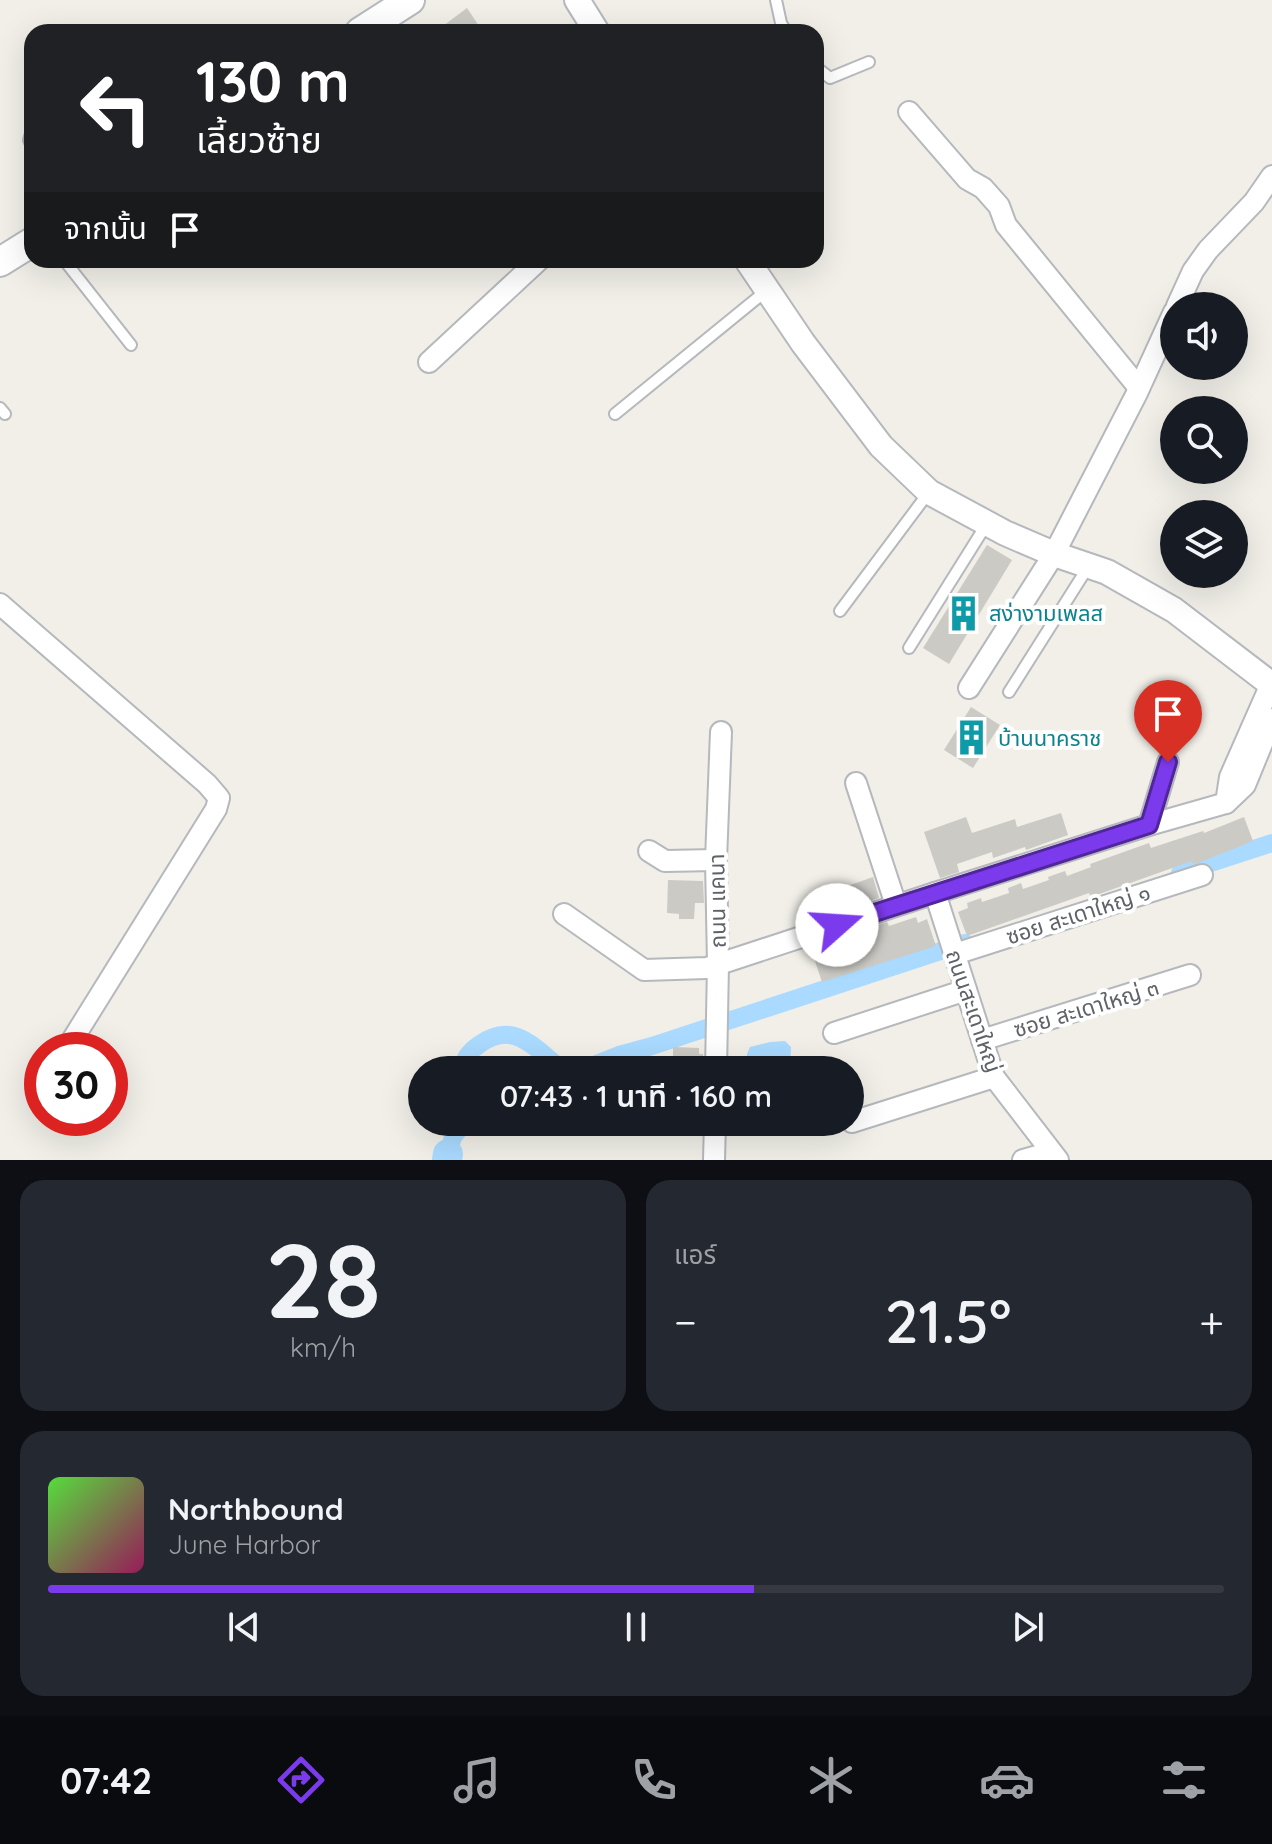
<!DOCTYPE html>
<html lang="th">
<head>
<meta charset="utf-8">
<style>
	body { margin:0; font-family:Quicksand,"Noto Sans Thai",sans-serif; background:#242831; color:#f1f3f6; height:100vh; display:flex; flex-direction:column; font-size:30px; white-space:nowrap }
	* { box-sizing:border-box; margin:0 }
	p { font-size:26px; color:#9ea1a6 }
	.icon { flex:none; width:44px; height:44px; fill:none; stroke:currentColor; stroke-width:2; stroke-linecap:round; stroke-linejoin:round }
	.map { position:relative; height:1160px; overflow:hidden }
	.sheet { display:flex; flex-direction:column; gap:20px; padding:20px; background:#0d0f14; flex:1 }
	.sheet>* { flex:none }
	.hud { position:absolute; left:24px; top:24px; width:800px; height:244px; border-radius:24px; box-shadow:0 8px 32px #0002; background:#202124; color:#fff; overflow:hidden }
	.buttons { position:absolute; left:1160px; top:292px; display:grid; gap:16px }
	.buttons a { display:grid; place-items:center; width:88px; height:88px; border-radius:50%; background:#171b24; box-shadow:0 8px 32px #0002; font-size:40px }
	.speed { position:absolute; left:24px; top:1032px; display:flex; gap:16px; font-size:40px; font-weight:700; text-align:center }
	.speed>* { display:grid; place-content:center; width:104px; height:104px; border-radius:50%; background:#171b24; box-shadow:0 8px 32px #0002; line-height:1 }
	.speed .limit { border:12px solid #d22; background:#fff; color:#111 }
	.pin { position:absolute; display:grid; place-items:center; width:68px; height:68px; color:#fff; margin:-82px -34px; border-radius:50% 50% 50% 0; rotate:-45deg; box-shadow:0 0 8px #0007 }
	.pin .icon { rotate:45deg }
	.me { position:absolute; width:88px; margin:-44px; rotate:71deg; stroke-linejoin:round; filter:drop-shadow(0 0 6px #0008) }
	.turn { display:flex; align-items:center; gap:28px; height:168px; padding:0 40px; font-size:36px }
	.turn .icon { width:104px; height:104px; stroke-width:2.5 }
	.turn b { display:block; font-size:56px; line-height:68px }
	.then { display:flex; align-items:center; height:76px; padding:0 40px; background:#0003; gap:16px; font-size:30px }
	.big { font-size:60px; font-weight:600; line-height:1.1 }
	.sheet .card { flex:1; display:flex; flex-direction:column; justify-content:center; gap:12px; min-width:0; padding:0 28px; border-radius:24px; background:#242831 }
	.sheet .dial { align-items:center; gap:0 }
	.dial b { font-size:104px; line-height:1 }
	.song { display:flex; align-items:center; gap:24px }
	.cover { width:96px; height:96px; border-radius:12px; background:linear-gradient(135deg,hsl(110 70% 55%),hsl(330 70% 35%)) }
	.played { height:8px; border-radius:4px; background:linear-gradient(90deg,#7c3aed 60%,#363941 60%) }
	.keys { display:flex; justify-content:space-around; direction:ltr }
	.heat { display:flex; justify-content:space-between; align-items:center; font-size:44px; direction:ltr }
	.sheet .tiles { flex:1; display:grid; gap:20px; grid-template-columns:1fr 1fr }
	.card:last-child { grid-column:span 2 }
	.trip { position:absolute; left:408px; top:1056px; width:456px; height:80px; border-radius:40px; background:#171b24; box-shadow:0 8px 32px #0002; font-weight:600; line-height:80px; text-align:center }
	.menu { display:flex; height:128px; justify-content:space-around; align-items:center; background:#090b0e; color:#9ea1a6 }
	.menu .icon { width:56px; height:56px }
	.menu .active { color:#7c3aed }
	.menu b { font-size:36px; color:#f1f3f6 }
	.map>svg:first-child { display:block }
	.water { fill:#aadaff }
	.lines { fill:none; stroke-linecap:round; stroke-linejoin:round }
	.canal { stroke:#aadaff; stroke-width:18 }
	.river { stroke:#aadaff; stroke-width:30 }
	.building { fill:#cccac5 }
	.service-casing { stroke:#b5b8bc; stroke-width:14 }
	.minor-casing { stroke:#b5b8bc; stroke-width:24 }
	.tertiary-casing { stroke:#b5b8bc; stroke-width:28 }
	.secondary-casing { stroke:#b6babf; stroke-width:32 }
	.service { stroke:#fff; stroke-width:10 }
	.minor { stroke:#fff; stroke-width:20 }
	.tertiary { stroke:#fff; stroke-width:24 }
	.secondary { stroke:#fff; stroke-width:28 }
	.route-casing { stroke:#51269a; stroke-width:20 }
	.route { stroke:#7c3aed; stroke-width:14 }
	.labels { text-anchor:middle; dominant-baseline:central; stroke-width:8; stroke-linejoin:round; paint-order:stroke }
	.culture-label { font-size:22px; fill:#0d838f; stroke:#fff; text-anchor:start }
	.street-label { font-size:22px; fill:#5f6368; stroke:#fff }
</style>
</head>
<body>
<div class="map">
<svg width="1272" height="1160" viewBox="0 0 1272 1160">
	<rect width="100%" height="100%" fill="#f1efe8"/>
	<polygon class="water" points="785,1041 791,1047 790,1070 747,1070 747,1054 750,1047 770,1042"/>
	<g class="lines">
		<g class="canal">
			<polyline points="1180,873 1272,843"/>
			<path d="M463,1070c0,-11 8,-20 17,-26 35,-25 56,6 83,26"/>
			<polyline points="581,1070 619,1055 652,1046 965,943"/>
			<polyline points="448,1154 453,1137 461,1127 462,1122"/>
		</g>
		<polyline class="river" points="447,1160 448,1154"/>
	</g>
	<g class="building">
		<polygon points="467,8 483,32 435,32"/>
		<polygon points="987,545 1012,560 949,664 923,648"/>
		<polygon points="971,707 1000,725 973,768 944,750"/>
		<polygon points="1061,813 1068,835 1026,850 1025,847 993,858 992,852 957,864 959,872 940,878 924,832 966,817 972,833 1015,819 1017,827"/>
		<polygon points="1244,817 1253,841 1198,863 1193,864 1192,861 1091,897 1089,893 967,936 958,912 968,908 967,903 981,898 982,902 1009,893 1008,888 1021,883 1023,889 1049,880 1048,877 1065,871 1067,876 1091,867 1090,864 1149,843 1151,848 1160,845 1203,831 1204,833"/>
		<polygon points="873,877 879,898 826,915 824,910 816,912 811,899"/>
		<polygon points="668,880 703,881 704,903 695,903 694,919 679,919 679,914 667,913"/>
		<polygon points="916,917 918,923 927,919 936,946 822,982 813,955 837,947 835,940 887,922 889,926"/>
		<polygon points="673,1047 699,1048 699,1054 703,1054 703,1070 673,1070"/>
	</g>
	<g class="lines">
		<defs>
			<g id="service">
				<polyline points="776,0 781,23 786,32"/>
				<polyline points="816,67 830,78 869,62"/>
				<polyline points="32,130 29,140 32,146"/>
				<polyline points="64,260 131,345"/>
				<polyline points="174,260 175,261"/>
				<polyline points="0,408 5,414"/>
				<polyline points="615,414 766,291"/>
				<polyline points="840,611 929,492"/>
				<polyline points="909,648 986,525"/>
				<polyline points="1009,692 1088,567"/>
			</g>
			<g id="minor">
				<polyline points="909,112 967,179 983,188 999,206 1006,225 1139,388"/>
				<polyline points="1177,306 1193,271 1208,250 1254,202 1272,176"/>
				<polyline points="429,362 539,260"/>
				<polyline points="0,604 207,784 219,798 216,809 66,1050"/>
				<polyline points="969,688 1054,554 1136,395 1174,312"/>
				<polyline points="856,783 896,905"/>
				<polyline points="1226,803 1230,777 1271,684"/>
				<polyline points="1149,825 1168,762"/>
				<polyline points="649,851 665,861 716,860"/>
				<polyline points="935,893 994,1077 1058,1160"/>
				<polyline points="564,914 644,970 707,968 935,893 1149,825 1226,803 1245,785 1272,719"/>
				<polyline points="955,954 1202,875"/>
				<polyline points="834,1033 966,990"/>
				<polyline points="982,1040 1190,975"/>
				<polyline points="716,1070 718,964 716,860 721,732"/>
				<polyline points="852,1122 994,1077"/>
				<polyline points="714,1160 715,1122"/>
				<polyline points="1023,1160 1051,1152"/>
			</g>
			<g id="tertiary">
				<polyline points="577,0 597,32"/>
				<polyline points="747,260 803,343 881,446 929,492 1005,533 1054,554 1107,572 1174,610 1272,685"/>
			</g>
			<g id="secondary">
				<polyline points="360,32 410,0"/>
				<polyline points="0,262 32,242"/>
			</g>
		</defs>
		<use href="#service" class="service-casing"/>
		<use href="#minor" class="minor-casing"/>
		<use href="#tertiary" class="tertiary-casing"/>
		<use href="#secondary" class="secondary-casing"/>
		<use href="#service" class="service"/>
		<use href="#minor" class="minor"/>
		<use href="#tertiary" class="tertiary"/>
		<use href="#secondary" class="secondary"/>
	</g>
	<g class="lines">
		<defs>
			<polyline id="route" points="837,925 1149,825 1168,762"/>
		</defs>
		<use href="#route" class="route-casing"/>
		<use href="#route" class="route"/>
	</g>
	<defs>
		<symbol id="building-bare" viewBox="-9 -9 18 18"><path d="M-4-6H4V6H1V3H-1V6H-4ZM-2.5-4.3h1.7v1.8h-1.7ZM.8-4.3h1.7v1.8H.8ZM-2.5-1h1.7V.8h-1.7ZM.8-1h1.7V.8H.8Z" fill="#0f9aa8" stroke="#fff" stroke-width="2.5" paint-order="stroke"/></symbol>
	</defs>
	<g fill-rule="evenodd">
		<use href="#building-bare" x="938" y="588" width="51" height="51"/>
		<use href="#building-bare" x="946" y="712" width="51" height="51"/>
	</g>
	<g class="labels">
		<g class="culture-label">
			<text x="989" y="613">สง่างามเพลส</text>
			<text x="998" y="738">บ้านนาคราช</text>
		</g>
		<g class="street-label">
			<text transform="translate(717 901) rotate(-91)">ถนน แคนา</text>
			<text transform="translate(1078 914) rotate(-18)">ซอย สะเดาใหญ่ ๑</text>
			<text transform="translate(1086 1008) rotate(-17)">ซอย สะเดาใหญ่ ๓</text>
			<text transform="translate(974 1011) rotate(71)">ถนนสะเดาใหญ่</text>
		</g>
	</g>
</svg>
<div class="buttons">
<a><svg class="icon" aria-label="sound" viewBox="0 0 24 24"><path d="M4 9h4l5-4v14l-5-4H4zM17 9q2 3 0 6"/></svg></a>
<a><svg class="icon" aria-label="search" viewBox="0 0 24 24"><circle cx="10" cy="10" r="6"/><path d="M15 15l6 6"/></svg></a>
<a><svg class="icon" aria-label="layers" viewBox="0 0 24 24"><path d="M12 4l9 5-9 5-9-5zM3 14l9 5 9-5"/></svg></a>
</div>
<div class="speed"><div class="limit">30</div></div>
<div class="pin" style="left:1168px;top:762px;background:#d93025"><svg class="icon" aria-label="arrive" viewBox="0 0 24 24"><path d="M6 21V4h12l-3 4 3 4H6"/></svg></div>
<svg class="me" style="left:837px;top:925px" viewBox="-20 -20 40 40"><circle r="19" fill="#fff"/><path d="M0-13L10 11 0 6-10 11z" fill="#7c3aed"/></svg>
<div class="trip">07:43 · 1 นาที · 160 m</div>
<div class="hud">
<div class="turn"><svg class="icon" aria-label="left" viewBox="0 0 24 24"><path d="M17 20v-9H6M10 6l-5 5 5 5"/></svg><div><b>130 m</b>เลี้ยวซ้าย</div></div>
<div class="then">จากนั้น<svg class="icon" aria-label="arrive" viewBox="0 0 24 24"><path d="M6 21V4h12l-3 4 3 4H6"/></svg></div>
</div>
</div>
<section class="sheet">
<div class="tiles">
<div class="card dial"><b>28</b><p>km/h</p></div>
<div class="card"><p>แอร์</p>
<div class="heat"><a>−</a><b class="big">21.5°</b><a>+</a></div>
</div>
<div class="card">
<div class="song"><i class="cover"></i><div><b>Northbound</b><p>June Harbor</p></div></div>
<div class="played"></div>
<div class="keys"><svg class="icon" aria-label="previous" viewBox="0 0 24 24"><path d="M18 5L8 12l10 7zM5 5v14"/></svg><svg class="icon" aria-label="pause" viewBox="0 0 24 24"><path d="M8 5v14M16 5v14"/></svg><svg class="icon" aria-label="next" viewBox="0 0 24 24"><path d="M6 5l10 7-10 7zM19 5v14"/></svg></div>
</div>
</div>
</section>
<nav class="menu">
<b>07:42</b>
<svg class="icon active" aria-label="directions" viewBox="0 0 24 24"><path d="M12 3l9 9-9 9-9-9zM9 14v-3h6M13 9l2 2-2 2"/></svg>
<svg class="icon" aria-label="music" viewBox="0 0 24 24"><path d="M9 18V5l10-2v13"/><circle cx="6" cy="18" r="3"/><circle cx="16" cy="16" r="3"/></svg>
<svg class="icon" aria-label="phone" viewBox="0 0 24 24"><path d="M5 4h4l2 5-3 2q2 4 5 5l2-3 5 2v4C11 20 4 13 5 4z"/></svg>
<svg class="icon" aria-label="climate" viewBox="0 0 24 24"><path d="M12 3v18M4 7l16 10M4 17L20 7"/></svg>
<svg class="icon" aria-label="car" viewBox="0 0 24 24"><path d="M5 17H2v-5l4-1 3-4h7l3 4 3 1v5h-3M9 17h6M6 11h13"/><circle cx="7" cy="17" r="2"/><circle cx="17" cy="17" r="2"/></svg>
<svg class="icon" aria-label="filters" viewBox="0 0 24 24"><path d="M4 7h16M4 17h16"/><circle cx="9" cy="7" r="2"/><circle cx="15" cy="17" r="2"/></svg>
</nav>
</body>
</html>
